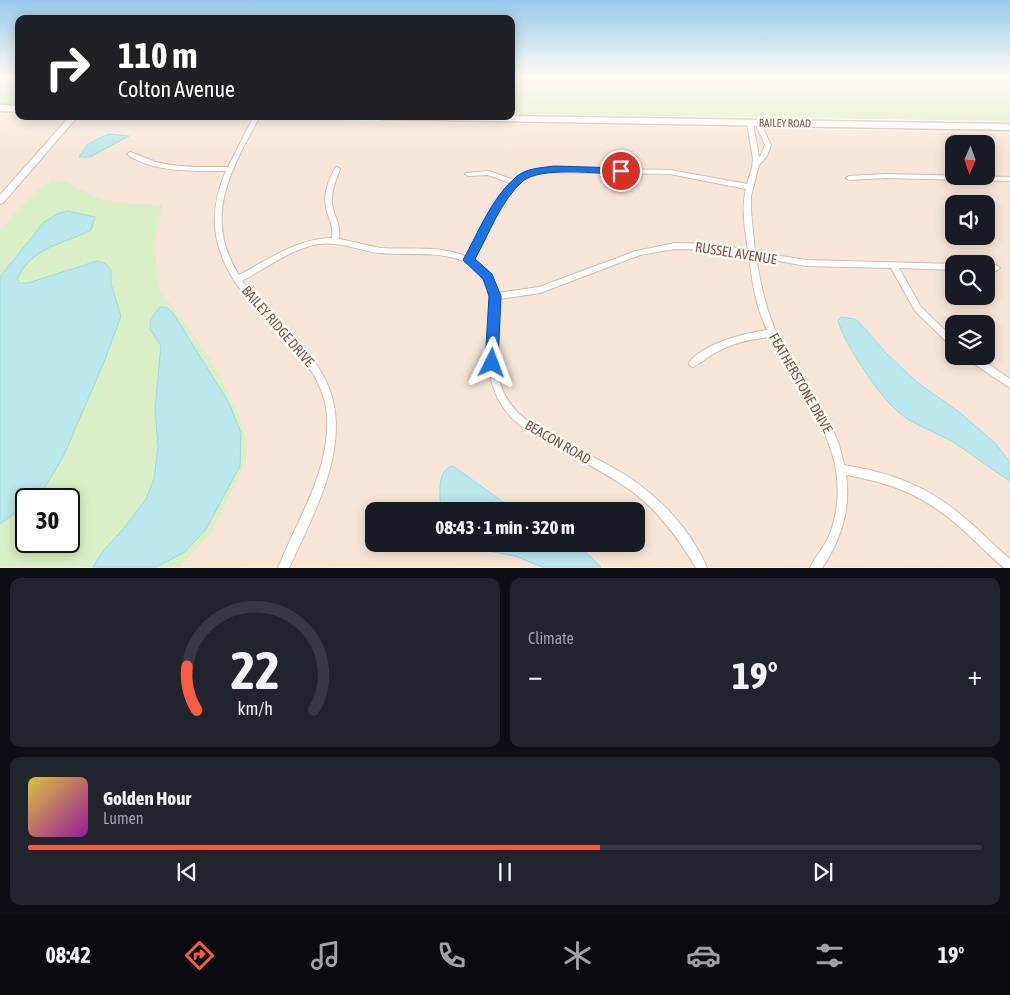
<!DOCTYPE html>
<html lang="en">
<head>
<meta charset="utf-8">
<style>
	body { margin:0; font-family:"Asap Condensed",sans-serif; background:#20242c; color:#f1f3f6; height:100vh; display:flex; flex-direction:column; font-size:19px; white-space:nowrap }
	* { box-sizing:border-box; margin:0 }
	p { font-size:16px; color:#9ea1a6 }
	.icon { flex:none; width:28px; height:28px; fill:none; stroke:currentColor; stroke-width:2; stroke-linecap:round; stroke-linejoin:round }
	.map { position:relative; height:568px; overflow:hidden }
	.panel { display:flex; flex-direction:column; gap:10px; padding:10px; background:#0d0f14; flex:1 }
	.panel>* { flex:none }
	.top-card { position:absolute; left:15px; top:15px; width:500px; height:105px; border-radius:10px; box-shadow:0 2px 12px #0003; background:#202124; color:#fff; overflow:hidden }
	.needle { width:32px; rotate:182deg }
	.fabs { position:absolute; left:945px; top:135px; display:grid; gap:10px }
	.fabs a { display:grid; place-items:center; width:50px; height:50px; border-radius:10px; background:#171b24; box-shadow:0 2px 12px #0003; font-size:25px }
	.speed { position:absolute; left:15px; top:488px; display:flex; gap:10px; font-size:25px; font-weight:700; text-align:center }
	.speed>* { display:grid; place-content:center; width:65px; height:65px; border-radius:50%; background:#171b24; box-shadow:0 2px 12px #0003; line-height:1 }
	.speed .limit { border:2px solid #111; border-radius:8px; background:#fff; color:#111 }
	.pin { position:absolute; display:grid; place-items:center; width:42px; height:42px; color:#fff; margin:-21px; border:2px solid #fff; border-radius:50%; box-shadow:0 1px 5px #0007 }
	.me { position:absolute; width:55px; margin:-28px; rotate:3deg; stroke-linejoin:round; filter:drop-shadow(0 0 4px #0008) }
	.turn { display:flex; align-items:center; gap:18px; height:105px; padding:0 20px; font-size:22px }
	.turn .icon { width:65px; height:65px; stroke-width:2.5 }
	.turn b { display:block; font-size:35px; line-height:42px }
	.big { font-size:38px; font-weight:700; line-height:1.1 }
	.panel .widget { flex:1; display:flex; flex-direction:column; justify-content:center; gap:8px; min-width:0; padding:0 18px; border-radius:10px; background:#20242c }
	.panel .dial { align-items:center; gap:0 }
	.dial svg { height:130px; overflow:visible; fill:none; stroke:#363941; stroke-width:7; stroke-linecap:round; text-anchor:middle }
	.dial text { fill:#f1f3f6; stroke:none }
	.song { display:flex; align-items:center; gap:15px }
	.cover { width:60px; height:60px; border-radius:8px; background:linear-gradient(135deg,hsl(50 70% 55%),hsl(300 70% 35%)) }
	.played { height:5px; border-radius:2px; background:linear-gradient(90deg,#f55c42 60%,#363941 60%) }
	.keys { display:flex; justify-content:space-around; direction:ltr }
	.heat { display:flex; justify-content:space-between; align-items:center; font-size:28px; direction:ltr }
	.panel .tiles { flex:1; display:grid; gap:10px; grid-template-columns:1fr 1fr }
	.widget:last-child { grid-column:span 2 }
	.trip { position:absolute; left:365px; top:502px; width:280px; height:50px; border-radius:10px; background:#171b24; box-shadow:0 2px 12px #0003; font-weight:700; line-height:50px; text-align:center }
	.tabs { display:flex; height:80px; justify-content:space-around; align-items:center; background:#090b0e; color:#9ea1a6 }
	.tabs .icon { width:35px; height:35px }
	.tabs .selected { color:#f55c42 }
	.tabs b { font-size:22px; color:#f1f3f6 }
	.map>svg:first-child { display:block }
	.residential { fill:#f7e6d7; fill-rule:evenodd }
	.green { fill:#d9efc5; fill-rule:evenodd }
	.water { fill:#bae8ec; stroke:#9fdadf }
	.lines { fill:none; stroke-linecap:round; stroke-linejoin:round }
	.minor-casing { stroke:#d5bdaf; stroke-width:2 }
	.tertiary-casing { stroke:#d5bdaf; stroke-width:2 }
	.secondary-casing { stroke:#d9bdac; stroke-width:3 }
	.minor { fill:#fff; fill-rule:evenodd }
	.tertiary { fill:#fff; fill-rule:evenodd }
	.secondary { fill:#fff; fill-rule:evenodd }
	.route { fill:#1a73e8; stroke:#114b97 }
	.labels { text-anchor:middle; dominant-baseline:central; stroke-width:5; stroke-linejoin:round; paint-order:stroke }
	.far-street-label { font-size:11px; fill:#7e5748; stroke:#fff9f2 }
	.street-label { font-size:14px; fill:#7e5748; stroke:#fff9f2 }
</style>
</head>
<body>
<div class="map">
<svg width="1010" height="568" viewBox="0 0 1010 568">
	<rect width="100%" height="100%" fill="#fff5e9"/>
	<path class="residential" d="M0,114h19v2l317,4 674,13v434l-1010,1zM954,144h32v32h-32zM954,204h32v32h-32zM954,264h32v32h-32zM954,324h32v32h-32zM26,499h43v42h-43zM374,511h262v33h-262z"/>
	<g class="green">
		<rect x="0" y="76" width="19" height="28"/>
		<polygon points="511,76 1010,76 1010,121 511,114"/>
		<path d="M52,180c18,0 27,11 43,17 21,8 46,7 67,8l-8,39 6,46 49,67 25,48 13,35 -1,21 -34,71 -33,35h-179v-336l29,-33zM26,499h43v42h-43z"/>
	</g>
	<g class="water">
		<polygon points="108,134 129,136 90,157 79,157 88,144"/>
		<path d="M67,211l28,6 -4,13c-29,15 -58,16 -74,49l3,4h8l69,-22 8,2 6,7v14l10,32 -17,46 -41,95 -21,35 -8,7h-8v6l-26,19v-247l44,-55 13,-8z"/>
		<polygon points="160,307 166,307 173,313 229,403 241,433 240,466 206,529 185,552 156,567 93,567 103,551 125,527 146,499 154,479 158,447 155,410 161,346 150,329 150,320"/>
		<path d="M841,317l14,2 4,3 29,33 30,28 40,28 37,32 15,19v19c-20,-12 -38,-27 -57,-39 -19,-11 -41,-17 -57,-32 -16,-14 -54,-69 -58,-90z"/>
		<path d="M453,466l63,45h-75c-1,-14 -5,-42 12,-45z"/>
		<polygon points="450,544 577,544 601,567 542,567 515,556"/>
	</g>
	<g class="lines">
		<defs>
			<g id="minor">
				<path d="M254,116h6c-29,54 -58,101 -21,159 29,-15 59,-37 93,-37 2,-12 -4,-20 -6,-31 -3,-13 3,-28 9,-39l2,-1 3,2c-4,11 -9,23 -8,35 2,13 9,20 7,35 14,2 28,7 42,9 29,2 60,-3 86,9l28,-53 15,-21 -22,-8 -20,1 -3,-2 1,-1 23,-2 25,9 12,-8 19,-4 125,2 77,14 5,-16 1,-9 -6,-36 3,-2 3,2 6,34 2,-2 4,-10 -10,-22 3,-2 2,1 11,23 -4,11 -8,9 -8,31v15l4,41 51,8 148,4v6l-55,-2 22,39 33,32v8l-3,-1 -36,-35 -24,-43 -85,-2 -50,-9c5,29 10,55 23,81 22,42 57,79 65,127 49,8 86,22 123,55 15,12 28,27 43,39v9h-6c-15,-13 -29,-27 -43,-40 -36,-32 -68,-45 -115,-53 5,33 -5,65 -24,93h-12c6,-13 16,-22 21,-37 26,-80 -29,-129 -61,-194 -20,2 -39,6 -57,17 -7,4 -13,10 -20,13l-3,-1 -1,-3c12,-19 56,-30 78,-33 -11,-23 -15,-49 -18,-74l-35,-6 -39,-1 -35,6 -100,38 -41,6c1,30 -8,61 3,90 13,32 48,46 76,60 15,8 29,15 44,24 35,21 69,56 85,95h-11c-17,-29 -36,-55 -63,-76 -18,-13 -38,-24 -58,-35 -31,-16 -66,-30 -80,-65 -9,-23 -7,-48 -5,-71 0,-9 2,-18 0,-27 -12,-51 -73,-37 -111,-41 -21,-3 -40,-12 -61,-9 -27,5 -52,24 -76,37 19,27 47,47 67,73 13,17 24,37 26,58 7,52 -25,110 -46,156h-11c20,-50 53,-99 49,-154 -3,-29 -20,-52 -39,-73 -11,-12 -22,-24 -34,-36 -6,-7 -14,-15 -19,-23 -23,-37 -27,-69 -9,-111 -30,0 -74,2 -99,-17l3,-2c9,3 17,7 26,10 23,6 48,5 72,5zM553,172l117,2 76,15c-5,20 -1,41 2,61l-34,-6 -39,-1 -39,8 -97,36 -41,6 -11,-23 -14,-11c12,-23 30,-69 53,-82 8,-4 18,-5 27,-5z"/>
				<polygon points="885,174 1010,177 1010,181 885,178 849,180 846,178 849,176"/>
				<polygon points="986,265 996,265 1000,268 996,271 986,271"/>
				<polygon points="966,356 977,356 1010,379 1010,388 967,359"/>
			</g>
			<polygon id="tertiary" points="70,116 78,116 3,203 0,204 0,195"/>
			<g id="secondary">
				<polygon points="0,105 19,106 19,112 0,111"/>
				<polygon points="377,116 511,116 1010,124 1010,130 381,119"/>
			</g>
		</defs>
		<use href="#minor" class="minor-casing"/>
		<use href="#tertiary" class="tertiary-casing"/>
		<use href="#secondary" class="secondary-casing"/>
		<use href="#minor" class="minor"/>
		<use href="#tertiary" class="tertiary"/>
		<use href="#secondary" class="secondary"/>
	</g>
	<linearGradient id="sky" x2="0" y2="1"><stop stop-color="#95c9ea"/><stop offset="0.49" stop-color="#fffaf5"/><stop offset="1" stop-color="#fffaf5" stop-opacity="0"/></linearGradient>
	<rect width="1010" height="155" fill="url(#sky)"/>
	<path class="route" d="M554,166l67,2 5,3 -5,3c-24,0 -79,-8 -98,7 -22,19 -34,53 -48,78l17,15 9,22 -3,67 -6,5 -7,-5 4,-67 -6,-17 -20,-19c15,-27 29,-63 53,-83 10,-9 25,-9 38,-11z"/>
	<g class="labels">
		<g class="far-street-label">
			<text transform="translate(785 123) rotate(1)">BAILEY ROAD</text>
		</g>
		<g class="street-label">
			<text transform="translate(736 253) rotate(9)">RUSSEL AVENUE</text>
			<text transform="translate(278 326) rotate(49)">BAILEY RIDGE DRIVE</text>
			<text transform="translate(801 383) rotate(60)">FEATHERSTONE DRIVE</text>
			<text transform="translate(558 442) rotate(30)">BEACON ROAD</text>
		</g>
	</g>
</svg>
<div class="fabs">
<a><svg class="needle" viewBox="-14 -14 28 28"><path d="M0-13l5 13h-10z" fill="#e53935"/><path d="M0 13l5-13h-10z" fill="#9ea1a6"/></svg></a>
<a><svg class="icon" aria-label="sound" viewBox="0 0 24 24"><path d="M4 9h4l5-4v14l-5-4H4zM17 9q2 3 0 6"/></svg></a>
<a><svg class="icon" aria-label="search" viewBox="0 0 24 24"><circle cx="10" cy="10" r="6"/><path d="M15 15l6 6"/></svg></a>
<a><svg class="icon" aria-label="layers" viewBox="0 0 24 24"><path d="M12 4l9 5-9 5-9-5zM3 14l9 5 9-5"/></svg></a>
</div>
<div class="speed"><div class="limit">30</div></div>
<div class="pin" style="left:621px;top:171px;background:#d93025"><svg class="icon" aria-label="arrive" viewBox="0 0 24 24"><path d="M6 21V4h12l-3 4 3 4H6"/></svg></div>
<svg class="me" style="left:492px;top:363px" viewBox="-20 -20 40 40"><path d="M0-17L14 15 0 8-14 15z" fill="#1a73e8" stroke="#fff" stroke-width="4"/></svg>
<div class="trip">08:43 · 1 min · 320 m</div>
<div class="top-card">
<div class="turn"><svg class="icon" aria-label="right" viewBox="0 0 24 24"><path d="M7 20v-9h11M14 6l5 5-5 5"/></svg><div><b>110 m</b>Colton Avenue</div></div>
</div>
</div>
<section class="panel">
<div class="tiles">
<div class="widget dial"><svg viewBox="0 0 100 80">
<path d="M14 69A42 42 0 1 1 86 69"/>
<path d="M14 69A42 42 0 0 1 8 42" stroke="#f55c42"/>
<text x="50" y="56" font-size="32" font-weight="700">22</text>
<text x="50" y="72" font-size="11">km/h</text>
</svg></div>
<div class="widget"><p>Climate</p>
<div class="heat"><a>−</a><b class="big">19°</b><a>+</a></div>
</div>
<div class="widget">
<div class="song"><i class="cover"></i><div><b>Golden Hour</b><p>Lumen</p></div></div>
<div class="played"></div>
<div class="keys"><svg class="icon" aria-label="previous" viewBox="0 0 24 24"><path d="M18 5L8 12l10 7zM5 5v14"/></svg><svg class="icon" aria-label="pause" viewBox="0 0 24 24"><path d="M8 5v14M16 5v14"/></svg><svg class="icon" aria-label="next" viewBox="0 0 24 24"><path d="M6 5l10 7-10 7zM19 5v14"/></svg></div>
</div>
</div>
</section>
<nav class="tabs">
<b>08:42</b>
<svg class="icon selected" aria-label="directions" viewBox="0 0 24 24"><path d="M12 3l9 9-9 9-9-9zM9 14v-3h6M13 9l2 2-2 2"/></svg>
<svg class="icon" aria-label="music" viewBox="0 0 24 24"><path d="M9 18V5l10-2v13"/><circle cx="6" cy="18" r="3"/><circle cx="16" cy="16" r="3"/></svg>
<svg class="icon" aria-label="phone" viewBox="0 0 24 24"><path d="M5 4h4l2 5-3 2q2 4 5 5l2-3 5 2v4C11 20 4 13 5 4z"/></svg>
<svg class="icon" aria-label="climate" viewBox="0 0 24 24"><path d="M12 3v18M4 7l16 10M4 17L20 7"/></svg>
<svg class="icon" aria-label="car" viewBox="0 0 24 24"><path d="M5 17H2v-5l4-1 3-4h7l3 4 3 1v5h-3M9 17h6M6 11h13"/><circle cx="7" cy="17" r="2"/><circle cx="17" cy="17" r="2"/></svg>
<svg class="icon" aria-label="filters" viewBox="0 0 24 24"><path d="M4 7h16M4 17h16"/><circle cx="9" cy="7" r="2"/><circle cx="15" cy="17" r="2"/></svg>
<b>19°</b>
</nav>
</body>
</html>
